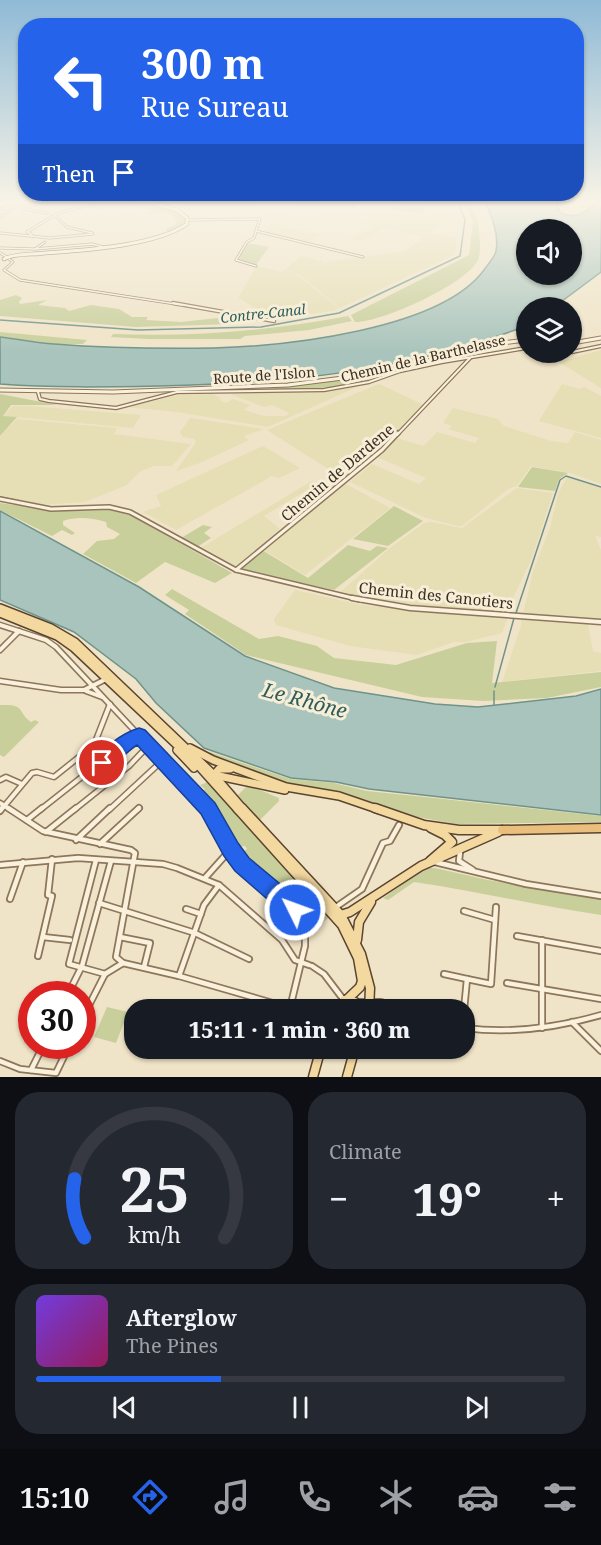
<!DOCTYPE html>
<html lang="en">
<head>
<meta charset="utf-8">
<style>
	body { margin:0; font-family:"Noto Serif",serif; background:#242831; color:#f1f3f6; height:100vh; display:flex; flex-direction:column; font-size:22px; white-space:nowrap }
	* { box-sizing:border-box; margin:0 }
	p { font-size:20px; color:#9ea1a6 }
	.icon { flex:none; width:33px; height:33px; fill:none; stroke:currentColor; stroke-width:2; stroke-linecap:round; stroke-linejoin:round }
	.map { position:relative; height:1077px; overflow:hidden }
	.side { display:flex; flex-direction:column; gap:15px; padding:15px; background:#0d0f14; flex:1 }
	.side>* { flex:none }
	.banner { position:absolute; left:18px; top:18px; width:566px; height:183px; border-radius:24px; box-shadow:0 2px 4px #0004; background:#2563eb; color:#fff; overflow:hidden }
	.buttons { position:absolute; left:516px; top:219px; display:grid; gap:12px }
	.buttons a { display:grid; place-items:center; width:66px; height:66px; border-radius:50%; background:#171b24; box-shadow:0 2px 4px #0004; font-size:30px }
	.speed { position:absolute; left:18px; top:981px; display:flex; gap:12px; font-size:30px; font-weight:700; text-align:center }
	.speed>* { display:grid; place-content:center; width:78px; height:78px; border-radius:50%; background:#171b24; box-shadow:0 2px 4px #0004; line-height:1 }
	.speed .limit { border:9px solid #d22; background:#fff; color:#111 }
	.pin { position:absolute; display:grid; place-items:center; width:51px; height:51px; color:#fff; margin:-26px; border:3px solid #fff; border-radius:50%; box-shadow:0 2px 6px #0007 }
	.me { position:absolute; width:66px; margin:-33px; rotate:312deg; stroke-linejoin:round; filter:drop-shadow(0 0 4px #0008) }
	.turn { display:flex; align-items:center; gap:21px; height:126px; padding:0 24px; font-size:27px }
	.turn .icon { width:78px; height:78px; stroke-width:2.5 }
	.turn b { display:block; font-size:42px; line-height:51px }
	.then { display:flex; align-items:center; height:57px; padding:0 24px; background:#0003; gap:12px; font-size:22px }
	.big { font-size:45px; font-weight:800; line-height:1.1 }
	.side .tile { flex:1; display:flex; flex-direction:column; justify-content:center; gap:9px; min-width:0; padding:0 21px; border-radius:24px; background:#242831 }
	.side .dial { align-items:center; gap:0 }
	.dial svg { height:156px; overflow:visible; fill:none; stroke:#363941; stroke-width:7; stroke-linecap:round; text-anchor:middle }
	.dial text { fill:#f1f3f6; stroke:none }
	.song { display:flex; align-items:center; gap:18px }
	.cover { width:72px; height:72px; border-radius:9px; background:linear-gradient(135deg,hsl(260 70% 55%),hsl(330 70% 35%)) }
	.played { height:6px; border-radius:3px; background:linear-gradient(90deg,#2563eb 35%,#363941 35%) }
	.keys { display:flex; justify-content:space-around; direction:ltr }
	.heat { display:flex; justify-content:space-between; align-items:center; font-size:33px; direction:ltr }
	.side .tiles { flex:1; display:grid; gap:15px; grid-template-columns:1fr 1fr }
	.tile:last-child { grid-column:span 2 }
	.trip { position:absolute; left:124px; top:999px; width:351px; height:60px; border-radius:24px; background:#171b24; box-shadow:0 2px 4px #0004; font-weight:800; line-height:60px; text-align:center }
	.menu { display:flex; height:96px; justify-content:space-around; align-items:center; background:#090b0e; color:#9ea1a6 }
	.menu .icon { width:42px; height:42px }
	.menu .on { color:#2563eb }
	.menu b { font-size:27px; color:#f1f3f6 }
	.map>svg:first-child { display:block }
	.farmland { fill:#e6deb5 }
	.green { fill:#c9cf9b }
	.water { fill:#a9c4bc; stroke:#6f938a; stroke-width:1.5; fill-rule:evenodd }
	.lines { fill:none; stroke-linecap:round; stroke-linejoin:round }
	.stream { stroke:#6f938a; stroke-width:1.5 }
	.minor-tunnel { stroke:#ccc0a6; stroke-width:1.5; stroke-dasharray:1.5 1; stroke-linecap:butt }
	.minor-far4-casing { stroke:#8d765c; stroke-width:3 }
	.minor-far3-casing { stroke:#8d765c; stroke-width:4.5 }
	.minor-far2-casing { stroke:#8d765c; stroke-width:6 }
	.minor-far1-casing { stroke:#8d765c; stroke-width:7 }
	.minor-casing { stroke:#8d765c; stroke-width:8 }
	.tertiary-casing { stroke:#8d765c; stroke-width:5 }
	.secondary-casing { stroke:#6f573f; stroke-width:4.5 }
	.primary-far1-casing { stroke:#5b4430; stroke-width:10 }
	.primary-casing { stroke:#5b4430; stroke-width:11 }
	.trunk-casing { stroke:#5b4430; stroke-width:11 }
	.minor-far4 { stroke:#faf1dc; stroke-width:1.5 }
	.minor-far3 { stroke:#faf1dc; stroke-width:2 }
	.minor-far2 { stroke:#faf1dc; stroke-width:3 }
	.minor-far1 { stroke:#faf1dc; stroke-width:4 }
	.minor { stroke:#faf1dc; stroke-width:4.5 }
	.tertiary { stroke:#faf1dc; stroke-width:3 }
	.secondary { stroke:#faf1dc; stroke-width:3 }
	.primary-far1 { stroke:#f3d9a0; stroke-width:7 }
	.primary { stroke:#f3d9a0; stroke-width:8 }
	.trunk { stroke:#eabe7c; stroke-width:8 }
	.route { fill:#2563eb; stroke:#184099; stroke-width:1.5 }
	.labels { text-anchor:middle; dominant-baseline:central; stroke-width:6; stroke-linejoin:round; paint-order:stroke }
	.far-water-label { font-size:14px; font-style:italic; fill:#2f5d5a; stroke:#f7eed8 }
	.far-street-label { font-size:14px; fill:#3d2e20; stroke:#f7eed8 }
	.street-label { font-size:15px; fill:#3d2e20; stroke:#f7eed8 }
	.near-water-label { font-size:20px; font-style:italic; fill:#2f5d5a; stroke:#f7eed8 }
</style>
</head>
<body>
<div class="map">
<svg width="601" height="1077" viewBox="0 0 601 1077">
	<rect width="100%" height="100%" fill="#f0e4c8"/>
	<g class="farmland">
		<polygon points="189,202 256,202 259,210 210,213 189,212 182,208 191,206 187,204"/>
		<polygon points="301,202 356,202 352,206 292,210"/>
		<polygon points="430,202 450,203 456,214 450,218 422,214"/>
		<polygon points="374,210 447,219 429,233 457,238 454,255 340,308 300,275 286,272 300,277 339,308 334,311 272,319 255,316 263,313 238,298 257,266 282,272 301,256 325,262 316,267 328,262 405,251 424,237 385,228 361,242 350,239 375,226 362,222 370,216 389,219 370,215"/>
		<polygon points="273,224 282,227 320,234 308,243 261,232"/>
		<polygon points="601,350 601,388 559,362"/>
		<polygon points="379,384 424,405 378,452 344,479 267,430"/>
		<polygon points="562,384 580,389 584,387 601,396 601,438 539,421"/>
		<polygon points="359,386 268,427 177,412 126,407 179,395 213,394 221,398 219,400 226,403 233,399 250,405 244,410 264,416 286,416 289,413 272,405 264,407 230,394 325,391"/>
		<polygon points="13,406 28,406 141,415 133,428 4,416"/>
		<polygon points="453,408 498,419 504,426 551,441 568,443 575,432 601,440 601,484 570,473 531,466 517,486 508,489 462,526 458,526 426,518 350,482 372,464 419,484 426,478 377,457 396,438 424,446 437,432 475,443 479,438 448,429 452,426 443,423"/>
		<polygon points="190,418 264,429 244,436 249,440 200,463 176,471 196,442 194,439 183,437 180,432"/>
		<polygon points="17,419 117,428 114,434 191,444 172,466 154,466 139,472 127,485 85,502 42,505 0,496 0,436"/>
		<polygon points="263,446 300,468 279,478 272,476 176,530 143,512 161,506 156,495"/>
		<polygon points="567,477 601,488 601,537 595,536 601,550 601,620 523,614 533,571 550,528 558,494"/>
		<polygon points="312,481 317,484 264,516 280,529 236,566 202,547"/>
		<polygon points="344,483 390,508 305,575 264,550"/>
		<polygon points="517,488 553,493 532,558 506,613 416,605 338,594 390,548 424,523 431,522 462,528"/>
		<polygon points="295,590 362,605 508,617 502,633 466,642 454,642 417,655 350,646 276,625 274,619"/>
		<polygon points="521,617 588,624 593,651 601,653 601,671 502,682 521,626"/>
	</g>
	<g class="green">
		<path d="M93,202c22,0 81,-3 93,19l-4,6 -12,5 -5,-3 10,-4 2,-4c-8,-15 -22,-6 -34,-7l7,-3c-22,-8 -47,2 -68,-4z"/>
		<polygon points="397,202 430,202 422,214 392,210"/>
		<path d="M465,202h2c3,6 8,10 10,16 2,10 5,32 1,42 -11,24 -98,63 -123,62l-4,-7 118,-60 4,-33z"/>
		<polygon points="247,243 269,247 256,265 238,260"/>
		<polygon points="16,295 22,298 19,302 20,304 47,300 38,305 65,308 69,311 91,305 119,309 132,317 148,317 146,320 181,322 218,318 231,324 136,327 0,316 0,300"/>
		<path d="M348,316l4,5 -43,9 -64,6 -5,3h-91l-38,-2 2,-3c80,3 156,-3 235,-18z"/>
		<polygon points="0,332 87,340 83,344 55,344 0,337"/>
		<path d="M399,370c-59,24 -121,20 -183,20l74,-4z"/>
		<polygon points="0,394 57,405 11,405 3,416 17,417 0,436"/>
		<polygon points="532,467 568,473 559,479 555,491 518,487"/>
		<path d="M0,503l59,8 51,-1 21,5 101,58 -17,10 -50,-21 -29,21 -53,-29 14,-13 17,-2 6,-5 -13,-7 -1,-5c-15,-4 -28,-6 -43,-1v4l12,8 -3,2 -10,-5 -10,6 -52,-26z"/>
		<polygon points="394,506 423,521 388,546 353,539"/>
		<polygon points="203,525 212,527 204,533 211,538 197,547 181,538"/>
		<polygon points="348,545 370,551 377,546 388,548 334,590 238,570 262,550 308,578"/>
		<polygon points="172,589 259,639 278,636 317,646 334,658 396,665 467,643 497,641 492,683 601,672 601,687 547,698 483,701 422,697 246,655 185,614 189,610 165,595"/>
		<path d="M0,705c27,-1 16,6 31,17l4,-2 4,2 -35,35 -4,-2z"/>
		<polygon points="210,752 290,779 334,783 367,791 425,797 601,816 601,822 456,824 406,815 340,793 295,787 217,758 210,755"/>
		<polygon points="208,782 331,916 311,931 302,905 305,902 300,898 297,900 242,856 241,853 247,849 245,846 238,847 212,801 203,791 205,789 200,785"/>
		<polygon points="246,787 253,787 279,798 279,801 259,821 238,795"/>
		<path d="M426,868h9l53,12 113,19v16c-63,-9 -124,-24 -187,-33l-26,18 -5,-2z"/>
		<polygon points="107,1007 128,1012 116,1043 94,1037"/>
	</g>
	<g class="water">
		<path d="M485,202h76l-5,2 5,9c18,8 25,-4 40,-11v70l-47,35 -28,1v18c-122,46 -237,57 -366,60 -54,1 -107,2 -160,-2v-47c18,2 36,6 54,7 53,4 108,5 160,4 71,-2 226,-18 270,-78 4,-6 11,-13 12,-19 3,-17 -4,-34 -11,-49zM526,230h46v44h-46z"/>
		<polygon points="0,511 139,587 245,656 334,688 435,704 478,707 576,696 601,689 601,815 369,789 336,782 291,778 204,748 156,703 136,679 74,632 0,600"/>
	</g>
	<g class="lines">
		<g class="stream">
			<polyline points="0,320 138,330 261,327 339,313 460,256 465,220 458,202"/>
			<polyline points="0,497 15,500"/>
			<polyline points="516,613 560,480 566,476 601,487"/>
			<polyline points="495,687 514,618"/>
			<polyline points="494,691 494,705"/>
		</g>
		<polyline class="minor-tunnel" points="19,205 22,206"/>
		<defs>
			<g id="minor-far4">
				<polyline points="6,202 16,205"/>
				<polyline points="353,206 356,202"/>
				<polyline points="27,207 23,209 47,213"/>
				<polyline points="27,207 36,202"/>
				<polyline points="0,208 3,209"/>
				<polyline points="54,215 67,227 92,233"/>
				<polyline points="0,217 23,202"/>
				<polyline points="188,220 260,219 256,231 363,257"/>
				<polyline points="256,231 254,238 247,242 236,260 256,266"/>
				<polyline points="0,233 50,238 93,234"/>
				<polyline points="32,235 27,232 58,213 100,202"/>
				<polyline points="0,248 35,249 92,244 103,247"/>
				<polyline points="35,249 45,242"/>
				<polyline points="0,253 7,257"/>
				<polyline points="9,259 13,262 4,270 20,280 182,305"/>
			</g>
			<g id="minor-far3">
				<polyline points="173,303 274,321"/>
				<polyline points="556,352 570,352"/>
				<polyline points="572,352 601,346"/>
				<polyline points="445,359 458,357"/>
				<polyline points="38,392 40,399 49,401 116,408 177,392 324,390 369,382 400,371 442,362 526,348"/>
				<polyline points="397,435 470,358"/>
			</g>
			<g id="minor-far2">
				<polyline points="0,499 51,509 109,507 130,512 236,570 361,600"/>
				<polyline points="236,570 382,450 398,433"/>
			</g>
			<g id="minor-far1">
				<polyline points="352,598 410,608 601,622"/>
				<polyline points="0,625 46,640 56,647 209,810"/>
				<polyline points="0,650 19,631"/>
				<polyline points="0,681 61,690 84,690 106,679"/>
				<polyline points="86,691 102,697"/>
				<polyline points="0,780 6,777 22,784"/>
				<polyline points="0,803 11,810"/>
				<polyline points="1,810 32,773 37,772 54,777 94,745 110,704"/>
				<polyline points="40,810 121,746 139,735"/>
				<polyline points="74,810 129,766 149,745"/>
				<polyline points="109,810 163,760"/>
				<polyline points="137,810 139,808"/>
			</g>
			<g id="minor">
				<polyline points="8,808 43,831 131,850 135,853 116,957 123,963"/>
				<polyline points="0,811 2,808"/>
				<polyline points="27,820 42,808"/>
				<polyline points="46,832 76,808"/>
				<polyline points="76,840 110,808"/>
				<polyline points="100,844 139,808"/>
				<polyline points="460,852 459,861 473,870"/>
				<polyline points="96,860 69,964 105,974"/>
				<polyline points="435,862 526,884 601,896"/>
				<polyline points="0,865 78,858 163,864 177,868 219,885 282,940 295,960 309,965"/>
				<polyline points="205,878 231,849"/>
				<polyline points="10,899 23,862"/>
				<polyline points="99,903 195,933 249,959"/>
				<polyline points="336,907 362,889 383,843 390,841 399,825"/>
				<polyline points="186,909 201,914"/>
				<polyline points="464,911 495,920"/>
				<polyline points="517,936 601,951"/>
				<polyline points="43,937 70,940"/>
				<polyline points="120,937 150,943 144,967"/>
				<polyline points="542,940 542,1028"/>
				<polyline points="38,956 52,896 48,895 52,859"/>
				<polyline points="312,966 324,974 343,999"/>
				<polyline points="444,974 467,979"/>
				<polyline points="179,976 204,905 219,885"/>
				<polyline points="507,983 601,999"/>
				<polyline points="68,994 82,966 111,861"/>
				<polyline points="357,1002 381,1002 406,1010"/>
				<polyline points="464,1010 467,979 491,984 496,907"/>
				<polyline points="82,1019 105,974 123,963 179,976 290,1008 305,946 305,935 295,910 242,864 208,808"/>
				<polyline points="572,1022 601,1051"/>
				<path d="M465,1028c47,6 91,0 136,-13"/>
				<polyline points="0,1061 20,1069 56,1073 69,1046"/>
				<polyline points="31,1070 43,1046"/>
			</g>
			<g id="tertiary">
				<polyline points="572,343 601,338"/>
				<polyline points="0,390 113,392 288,385 374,374 503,343 526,340"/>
			</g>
			<path id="secondary" d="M4,259c10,-6 29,-4 41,-6 40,-3 110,-7 142,-29v-6l-10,-8 -29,-8"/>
			<g id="primary-far1">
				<polyline points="0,608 51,628 75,642 213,774 244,810"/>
				<polyline points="0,613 57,636 74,648 195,762 238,810"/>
				<polyline points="190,748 213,760 286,787 339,796 380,810"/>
				<polyline points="177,750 194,768"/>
				<polyline points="213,776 219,769 230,769"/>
				<polyline points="219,776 285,790"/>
			</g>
			<g id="primary">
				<polyline points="237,808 342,925 358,958 362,981 360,987 336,1010"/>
				<polyline points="242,808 341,915 361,954 370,988 369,1010"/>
				<polyline points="375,808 424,825 459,830 502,830"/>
				<polyline points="430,861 452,842 445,835 431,828"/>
				<polyline points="341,915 350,912 421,866 498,832"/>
				<polyline points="357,940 359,922 371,902"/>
				<polyline points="344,1000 355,1002 361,1010"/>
				<polyline points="313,1077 321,1048"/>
				<polyline points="347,1077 355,1048"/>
			</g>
			<polyline id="trunk" points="502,830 601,828"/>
		</defs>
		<use href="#minor-far4" class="minor-far4-casing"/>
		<use href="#minor-far3" class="minor-far3-casing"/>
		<use href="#minor-far2" class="minor-far2-casing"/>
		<use href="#minor-far1" class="minor-far1-casing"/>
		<use href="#minor" class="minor-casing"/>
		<use href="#tertiary" class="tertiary-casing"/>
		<use href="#secondary" class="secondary-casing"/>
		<use href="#primary-far1" class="primary-far1-casing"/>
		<use href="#primary" class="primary-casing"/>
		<use href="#trunk" class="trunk-casing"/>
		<use href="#minor-far4" class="minor-far4"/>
		<use href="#minor-far3" class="minor-far3"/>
		<use href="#minor-far2" class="minor-far2"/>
		<use href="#minor-far1" class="minor-far1"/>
		<use href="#minor" class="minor"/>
		<use href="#tertiary" class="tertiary"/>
		<use href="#secondary" class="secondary"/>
		<use href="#primary-far1" class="primary-far1"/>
		<use href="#primary" class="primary"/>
		<use href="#trunk" class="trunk"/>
	</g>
	<linearGradient id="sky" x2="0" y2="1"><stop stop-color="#8fbad6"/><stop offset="0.57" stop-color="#f8f3e6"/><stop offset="1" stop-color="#f8f3e6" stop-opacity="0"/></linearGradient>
	<rect width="601" height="353" fill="url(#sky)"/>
	<path class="route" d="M139,728l6,2 70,73 23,40 11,15 54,45 3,7 -3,7 -8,3 -7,-3 -53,-46 -11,-15 -23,-42 -64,-69c-12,7 -26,28 -41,23l-3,-5c8,-15 30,-30 46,-35z"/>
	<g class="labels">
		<g class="far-water-label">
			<text transform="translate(263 313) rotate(-6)">Contre-Canal</text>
		</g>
		<g class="far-street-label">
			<text transform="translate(423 358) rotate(-13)">Chemin de la Barthelasse</text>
			<text transform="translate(264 375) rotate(-4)">Route de l'Islon</text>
		</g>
		<g class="street-label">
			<text transform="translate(337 472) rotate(-40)">Chemin de Dardene</text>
			<text transform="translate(436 595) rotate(6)">Chemin des Canotiers</text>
		</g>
		<g class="near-water-label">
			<text transform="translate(305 700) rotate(15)">Le Rhône</text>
		</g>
	</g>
</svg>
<div class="buttons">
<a><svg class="icon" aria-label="sound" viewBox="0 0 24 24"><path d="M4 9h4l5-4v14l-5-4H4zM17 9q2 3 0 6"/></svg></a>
<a><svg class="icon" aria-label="layers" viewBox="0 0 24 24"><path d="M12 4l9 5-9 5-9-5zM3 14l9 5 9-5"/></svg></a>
</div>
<div class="speed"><div class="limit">30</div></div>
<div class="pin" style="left:102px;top:763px;background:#d93025"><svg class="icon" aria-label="arrive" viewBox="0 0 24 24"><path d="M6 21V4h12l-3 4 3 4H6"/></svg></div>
<svg class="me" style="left:295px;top:910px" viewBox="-20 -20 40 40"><circle r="17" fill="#2563eb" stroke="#fff" stroke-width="3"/><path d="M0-11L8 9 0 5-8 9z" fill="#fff"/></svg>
<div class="trip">15:11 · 1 min · 360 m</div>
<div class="banner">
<div class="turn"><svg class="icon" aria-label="left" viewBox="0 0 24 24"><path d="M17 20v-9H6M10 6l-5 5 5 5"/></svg><div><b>300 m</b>Rue Sureau</div></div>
<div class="then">Then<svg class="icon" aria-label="arrive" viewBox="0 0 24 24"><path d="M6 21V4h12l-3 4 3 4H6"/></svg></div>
</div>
</div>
<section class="side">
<div class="tiles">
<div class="tile dial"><svg viewBox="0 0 100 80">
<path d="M14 69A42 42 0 1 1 86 69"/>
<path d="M14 69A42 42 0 0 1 9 39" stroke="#2563eb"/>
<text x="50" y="56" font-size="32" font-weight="700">25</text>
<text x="50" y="72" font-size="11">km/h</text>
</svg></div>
<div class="tile"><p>Climate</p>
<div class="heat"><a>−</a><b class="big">19°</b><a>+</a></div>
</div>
<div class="tile">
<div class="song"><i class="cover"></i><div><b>Afterglow</b><p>The Pines</p></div></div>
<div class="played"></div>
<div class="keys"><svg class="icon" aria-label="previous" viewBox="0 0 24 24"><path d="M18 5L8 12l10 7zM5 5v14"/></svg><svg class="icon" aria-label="pause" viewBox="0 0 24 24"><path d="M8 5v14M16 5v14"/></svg><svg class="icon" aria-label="next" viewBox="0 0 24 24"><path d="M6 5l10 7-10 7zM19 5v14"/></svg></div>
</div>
</div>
</section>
<nav class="menu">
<b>15:10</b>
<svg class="icon on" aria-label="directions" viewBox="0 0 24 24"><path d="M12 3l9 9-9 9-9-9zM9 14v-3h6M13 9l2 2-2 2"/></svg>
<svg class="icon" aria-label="music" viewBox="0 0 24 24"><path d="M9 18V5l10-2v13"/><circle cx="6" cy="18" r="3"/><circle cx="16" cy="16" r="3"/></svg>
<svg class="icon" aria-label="phone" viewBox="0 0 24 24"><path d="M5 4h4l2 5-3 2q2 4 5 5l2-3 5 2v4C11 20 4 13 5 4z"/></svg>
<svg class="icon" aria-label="climate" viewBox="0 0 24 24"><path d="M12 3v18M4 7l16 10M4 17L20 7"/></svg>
<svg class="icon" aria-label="car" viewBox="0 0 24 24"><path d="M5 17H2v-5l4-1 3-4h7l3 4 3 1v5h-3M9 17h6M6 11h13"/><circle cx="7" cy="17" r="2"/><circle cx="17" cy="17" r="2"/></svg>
<svg class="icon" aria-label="filters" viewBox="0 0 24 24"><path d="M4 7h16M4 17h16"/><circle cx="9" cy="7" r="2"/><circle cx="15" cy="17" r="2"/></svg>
</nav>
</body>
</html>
